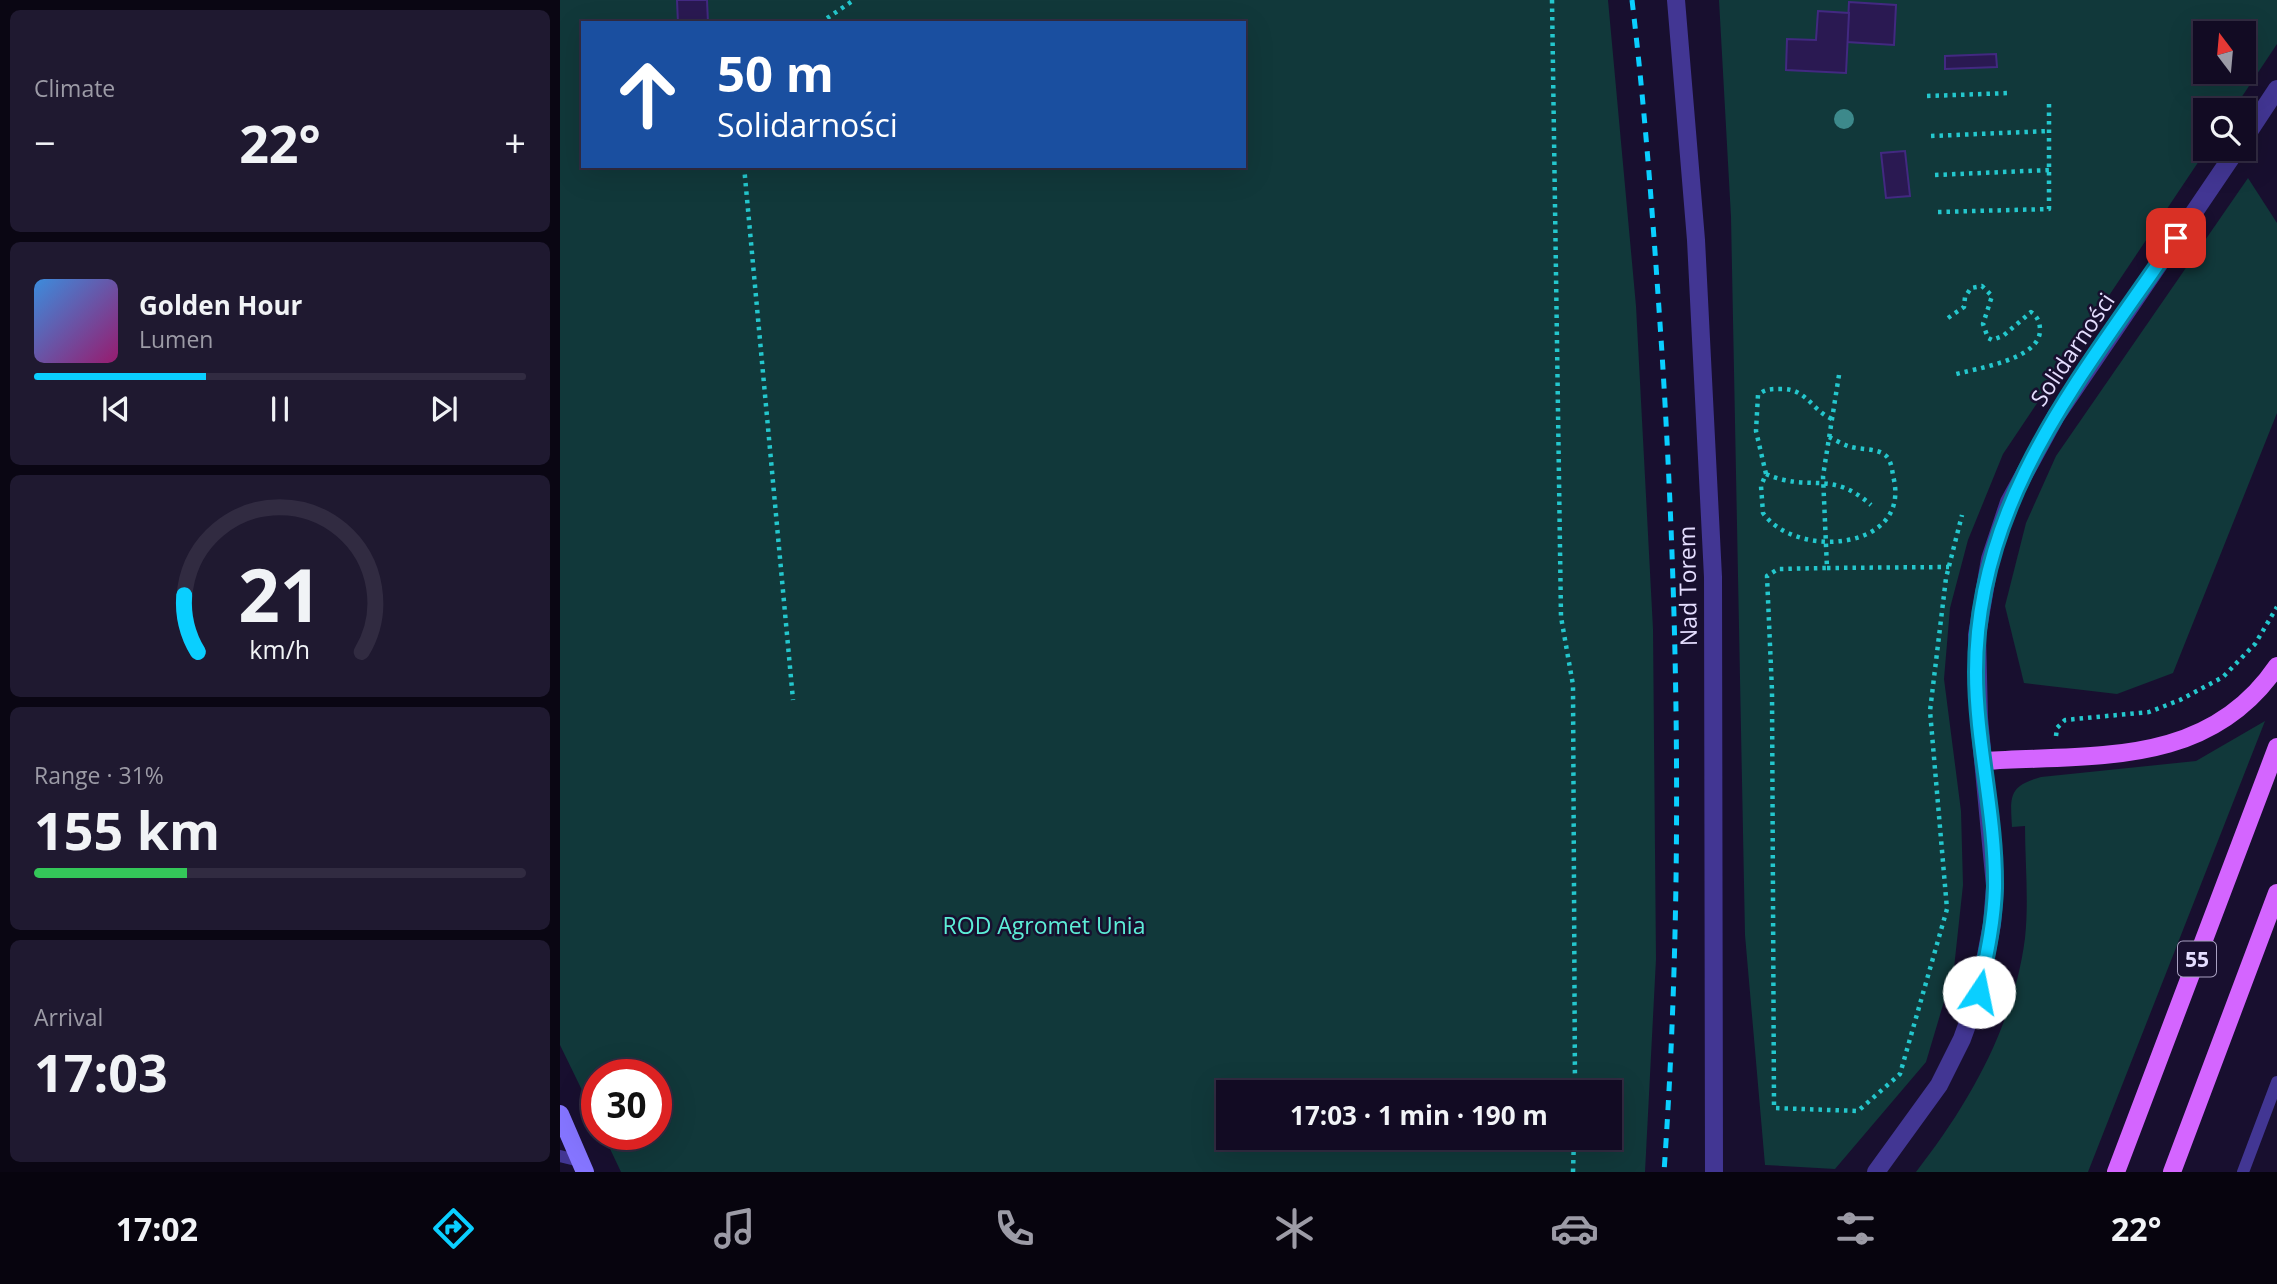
<!DOCTYPE html>
<html lang="en">
<head>
<meta charset="utf-8">
<style>
	body { margin:0; font-family:"Open Sans",sans-serif; background:#1f1930; color:#f1f3f6; height:100vh; display:flex; flex-direction:column; font-size:26px; white-space:nowrap }
	* { box-sizing:border-box; margin:0 }
	p { font-size:23px; color:#9c9ba6 }
	.icon { flex:none; width:38px; height:38px; fill:none; stroke:currentColor; stroke-width:2; stroke-linecap:round; stroke-linejoin:round }
	.map { position:relative; flex:1; overflow:hidden }
	.panel { display:flex; flex-direction:column; gap:10px; padding:10px; background:#0a0613; width:560px }
	.panel>* { flex:none }
	.banner { position:absolute; left:21px; top:21px; width:665px; height:147px; border-radius:0px; box-shadow:0 7px 28px #0002,0 0 0 2px #312b41; background:#1a4fa0; color:#fff; overflow:hidden }
	.needle { width:46px; rotate:344deg }
	.buttons { position:absolute; left:1633px; top:21px; display:grid; gap:14px }
	.buttons a { display:grid; place-items:center; width:63px; height:63px; border-radius:0px; background:#120b23; box-shadow:0 7px 28px #0002,0 0 0 2px #312b41; font-size:35px }
	.speed { position:absolute; left:21px; top:1059px; display:flex; gap:14px; font-size:35px; font-weight:700; text-align:center }
	.speed>* { display:grid; place-content:center; width:91px; height:91px; border-radius:50%; background:#120b23; box-shadow:0 7px 28px #0002,0 0 0 2px #312b41; line-height:1 }
	.speed .limit { border:10px solid #d22; background:#fff; color:#111 }
	.pin { position:absolute; display:grid; place-items:center; width:60px; height:60px; color:#fff; margin:-30px; border-radius:14px; box-shadow:0 4px 10px #0006 }
	.me { position:absolute; width:77px; margin:-38px; rotate:11deg; stroke-linejoin:round; filter:drop-shadow(0 0 5px #0008) }
	.turn { display:flex; align-items:center; gap:24px; height:147px; padding:0 21px; font-size:32px }
	.turn .icon { width:91px; height:91px; stroke-width:2.5 }
	.turn b { display:block; font-size:49px; line-height:60px }
	.big { font-size:52px; font-weight:700; line-height:1.1 }
	.panel .widget { flex:1; display:flex; flex-direction:column; justify-content:center; gap:10px; min-width:0; padding:0 24px; border-radius:10px; background:#1f1930 }
	.panel .dial { align-items:center; gap:0 }
	.dial svg { height:182px; overflow:visible; fill:none; stroke:#312b41; stroke-width:7; stroke-linecap:round; text-anchor:middle }
	.dial text { fill:#f1f3f6; stroke:none }
	.song { display:flex; align-items:center; gap:21px }
	.cover { width:84px; height:84px; border-radius:10px; background:linear-gradient(135deg,hsl(210 70% 55%),hsl(320 70% 35%)) }
	.played { height:7px; border-radius:4px; background:linear-gradient(90deg,#0acfff 35%,#312b41 35%) }
	.keys { display:flex; justify-content:space-around; direction:ltr }
	.heat { display:flex; justify-content:space-between; align-items:center; font-size:38px; direction:ltr }
	.charge { height:10px; border-radius:5px; background:linear-gradient(90deg,#34c759 31%,#312b41 0) }
	.trip { position:absolute; left:656px; top:1080px; width:406px; height:70px; border-radius:0px; background:#120b23; box-shadow:0 7px 28px #0002,0 0 0 2px #312b41; font-weight:700; line-height:70px; text-align:center }
	.tab-bar { display:flex; height:112px; justify-content:space-around; align-items:center; background:#07040e; color:#9c9ba6 }
	.tab-bar .icon { width:49px; height:49px }
	.tab-bar .on { color:#0acfff }
	.tab-bar b { font-size:32px; color:#f1f3f6 }
	main { display:flex; flex:1; min-height:0 }
	.map>svg:first-child { display:block }
	.green { fill:#11383a; fill-rule:evenodd }
	.building { fill:#2a1952; stroke:#422981; stroke-width:2 }
	.lines { fill:none; stroke-linecap:round; stroke-linejoin:round }
	.path { stroke:#24c7cd; stroke-width:4.5; stroke-dasharray:3.5 5; stroke-linecap:butt }
	.service { stroke:#423693; stroke-width:12 }
	.minor { stroke:#423693; stroke-width:18 }
	.secondary { stroke:#8575ff; stroke-width:18 }
	.primary { stroke:#d465ff; stroke-width:18 }
	.rail { stroke:#0acfff; stroke-width:5; stroke-dasharray:10 9; stroke-linecap:butt }
	.tree { fill:#3d898b }
	.route-casing { stroke:#0687a6; stroke-width:18 }
	.route { stroke:#0acfff; stroke-width:12 }
	.labels { text-anchor:middle; dominant-baseline:central; stroke-width:5; stroke-linejoin:round; paint-order:stroke }
	.shield { fill:#180f2f; stroke:#a8a0c1; stroke-width:2 }
	.shield-label { font-size:21px; font-weight:bold; fill:#e5deff }
	.street-label { font-size:23px; fill:#e5deff; stroke:#180f2f }
	.park-label { font-size:23px; fill:#5cedd6; stroke:#180f2f }
</style>
</head>
<body>
<main>
<section class="panel">
<div class="widget"><p>Climate</p>
<div class="heat"><a>−</a><b class="big">22°</b><a>+</a></div>
</div>
<div class="widget">
<div class="song"><i class="cover"></i><div><b>Golden Hour</b><p>Lumen</p></div></div>
<div class="played"></div>
<div class="keys"><svg class="icon" aria-label="previous" viewBox="0 0 24 24"><path d="M18 5L8 12l10 7zM5 5v14"/></svg><svg class="icon" aria-label="pause" viewBox="0 0 24 24"><path d="M8 5v14M16 5v14"/></svg><svg class="icon" aria-label="next" viewBox="0 0 24 24"><path d="M6 5l10 7-10 7zM19 5v14"/></svg></div>
</div>
<div class="widget dial"><svg viewBox="0 0 100 80">
<path d="M14 69A42 42 0 1 1 86 69"/>
<path d="M14 69A42 42 0 0 1 8 44" stroke="#0acfff"/>
<text x="50" y="56" font-size="32" font-weight="700">21</text>
<text x="50" y="72" font-size="11">km/h</text>
</svg></div>
<div class="widget"><p>Range · 31%</p><b class="big">155 km</b><div class="charge"></div></div>
<div class="widget"><p>Arrival</p><b class="big">17:03</b></div>
</section>
<div class="map">
<svg width="1717" height="1172" viewBox="0 0 1717 1172">
	<rect width="100%" height="100%" fill="#180f2f"/>
	<g class="green">
		<path d="M0,0h1048l28,306 17,323 3,330 -11,213h-1024l-18,-38h53v-60h-59v47l-37,-76zM23,23h661v143h-661zM668,1092h382v46h-382z"/>
		<path d="M1159,0h558v44l-44,66h-28l2,39 -204,305 -35,86 -18,68 -6,71 17,132 2,74 -9,83 -28,94 -91,107 -70,-4 -20,-230 -14,-718zM1645,33h39v39h-39z"/>
		<polygon points="1688,178 1717,223 1717,413 1613,673 1557,694 1464,683 1445,606 1466,523 1496,456"/>
		<path d="M1705,721l-177,451h-172c53,-68 98,-147 109,-234 4,-37 0,-75 0,-112l-13,1c-2,-32 -3,-41 29,-50l155,-16z"/>
	</g>
	<g class="building">
		<polygon points="117,0 147,0 148,23 118,23"/>
		<polygon points="1289,2 1336,5 1334,45 1287,42"/>
		<polygon points="1258,11 1289,13 1286,73 1226,70 1227,39 1256,40"/>
		<polygon points="1436,54 1437,67 1385,69 1385,56"/>
		<polygon points="1345,151 1350,196 1326,198 1321,153"/>
	</g>
	<g class="lines">
		<g class="path">
			<polyline points="992,0 1001,617 1013,685 1015,1092"/>
			<polyline points="260,23 294,0"/>
			<polyline points="1367,96 1449,93"/>
			<polyline points="1371,136 1489,131"/>
			<polyline points="184,166 233,700"/>
			<polyline points="1375,175 1489,170"/>
			<polyline points="1378,212 1489,209 1489,99"/>
			<path d="M1388,318l16,-11 1,-10 6,-9 11,-2 10,10 -9,28 5,14 4,2 11,-4 28,-24c6,4 9,10 9,18 0,30 -64,38 -87,45"/>
			<polyline points="1279,375 1263,476 1267,568 1218,569 1207,576 1212,691 1214,1108 1298,1111 1340,1074 1387,909 1370,711 1386,578 1402,515"/>
			<path d="M1269,437c6,3 13,7 19,9 11,4 29,2 37,9 7,5 7,17 9,25 15,71 -99,79 -131,33l-2,-27 5,-12c44,19 65,-5 105,31"/>
			<path d="M1206,474l-10,-43 2,-36c7,-6 13,-6 22,-6 27,-1 31,21 52,30"/>
			<polyline points="1267,568 1389,567"/>
			<polyline points="1496,736 1497,728 1505,720 1589,712 1620,700 1663,677 1695,644 1717,607"/>
			<polyline points="1013,1172 1014,1138"/>
		</g>
		<g class="service">
			<polyline points="0,1156 20,1161"/>
			<polyline points="1683,1172 1717,1082"/>
		</g>
		<g class="minor">
			<polyline points="1116,0 1136,240 1153,577 1154,1172"/>
			<polyline points="1684,139 1717,89"/>
			<polyline points="1316,1172 1379,1085 1402,1039 1419,992 1432,924 1435,886 1419,718 1417,635 1430,559 1449,502 1496,416 1677,149"/>
		</g>
		<polyline class="secondary" points="0,1114 25,1172"/>
		<g class="primary">
			<path d="M1425,761c109,-7 223,7 292,-95"/>
			<polyline points="1556,1172 1717,747"/>
			<polyline points="1612,1172 1717,893"/>
		</g>
		<path class="rail" d="M1072,0c14,117 22,235 30,353 17,273 21,546 2,819"/>
	</g>
	<circle class="tree" cx="1284" cy="119" r="10"/>
	<g class="lines">
		<defs>
			<path id="route" d="M1419,992c7,-34 15,-69 16,-104 1,-73 -19,-144 -19,-216 0,-174 108,-298 200,-434"/>
		</defs>
		<use href="#route" class="route-casing"/>
		<use href="#route" class="route"/>
	</g>
	<g class="labels">
		<rect class="shield" x="1618" y="941.5" width="38" height="35" rx="5"/>
		<g class="shield-label">
			<text x="1637" y="959">55</text>
		</g>
		<g class="street-label">
			<text transform="translate(1512 349) rotate(-56)">Solidarności</text>
			<text transform="translate(1127 586) rotate(-91)">Nad Torem</text>
		</g>
		<g class="park-label">
			<text x="484" y="925">ROD Agromet Unia</text>
		</g>
	</g>
</svg>
<div class="buttons">
<a><svg class="needle" viewBox="-14 -14 28 28"><path d="M0-13l5 13h-10z" fill="#e53935"/><path d="M0 13l5-13h-10z" fill="#9c9ba6"/></svg></a>
<a><svg class="icon" aria-label="search" viewBox="0 0 24 24"><circle cx="10" cy="10" r="6"/><path d="M15 15l6 6"/></svg></a>
</div>
<div class="speed"><div class="limit">30</div></div>
<div class="pin" style="left:1616px;top:238px;background:#d93025"><svg class="icon" aria-label="arrive" viewBox="0 0 24 24"><path d="M6 21V4h12l-3 4 3 4H6"/></svg></div>
<svg class="me" style="left:1419px;top:992px" viewBox="-20 -20 40 40"><circle r="19" fill="#fff"/><path d="M0-13L10 11 0 6-10 11z" fill="#0acfff"/></svg>
<div class="trip">17:03 · 1 min · 190 m</div>
<div class="banner">
<div class="turn"><svg class="icon" aria-label="ahead" viewBox="0 0 24 24"><path d="M12 20V5M6 11l6-6 6 6"/></svg><div><b>50 m</b>Solidarności</div></div>
</div>
</div>
</main>
<nav class="tab-bar">
<b>17:02</b>
<svg class="icon on" aria-label="directions" viewBox="0 0 24 24"><path d="M12 3l9 9-9 9-9-9zM9 14v-3h6M13 9l2 2-2 2"/></svg>
<svg class="icon" aria-label="music" viewBox="0 0 24 24"><path d="M9 18V5l10-2v13"/><circle cx="6" cy="18" r="3"/><circle cx="16" cy="16" r="3"/></svg>
<svg class="icon" aria-label="phone" viewBox="0 0 24 24"><path d="M5 4h4l2 5-3 2q2 4 5 5l2-3 5 2v4C11 20 4 13 5 4z"/></svg>
<svg class="icon" aria-label="climate" viewBox="0 0 24 24"><path d="M12 3v18M4 7l16 10M4 17L20 7"/></svg>
<svg class="icon" aria-label="car" viewBox="0 0 24 24"><path d="M5 17H2v-5l4-1 3-4h7l3 4 3 1v5h-3M9 17h6M6 11h13"/><circle cx="7" cy="17" r="2"/><circle cx="17" cy="17" r="2"/></svg>
<svg class="icon" aria-label="filters" viewBox="0 0 24 24"><path d="M4 7h16M4 17h16"/><circle cx="9" cy="7" r="2"/><circle cx="15" cy="17" r="2"/></svg>
<b>22°</b>
</nav>
</body>
</html>
